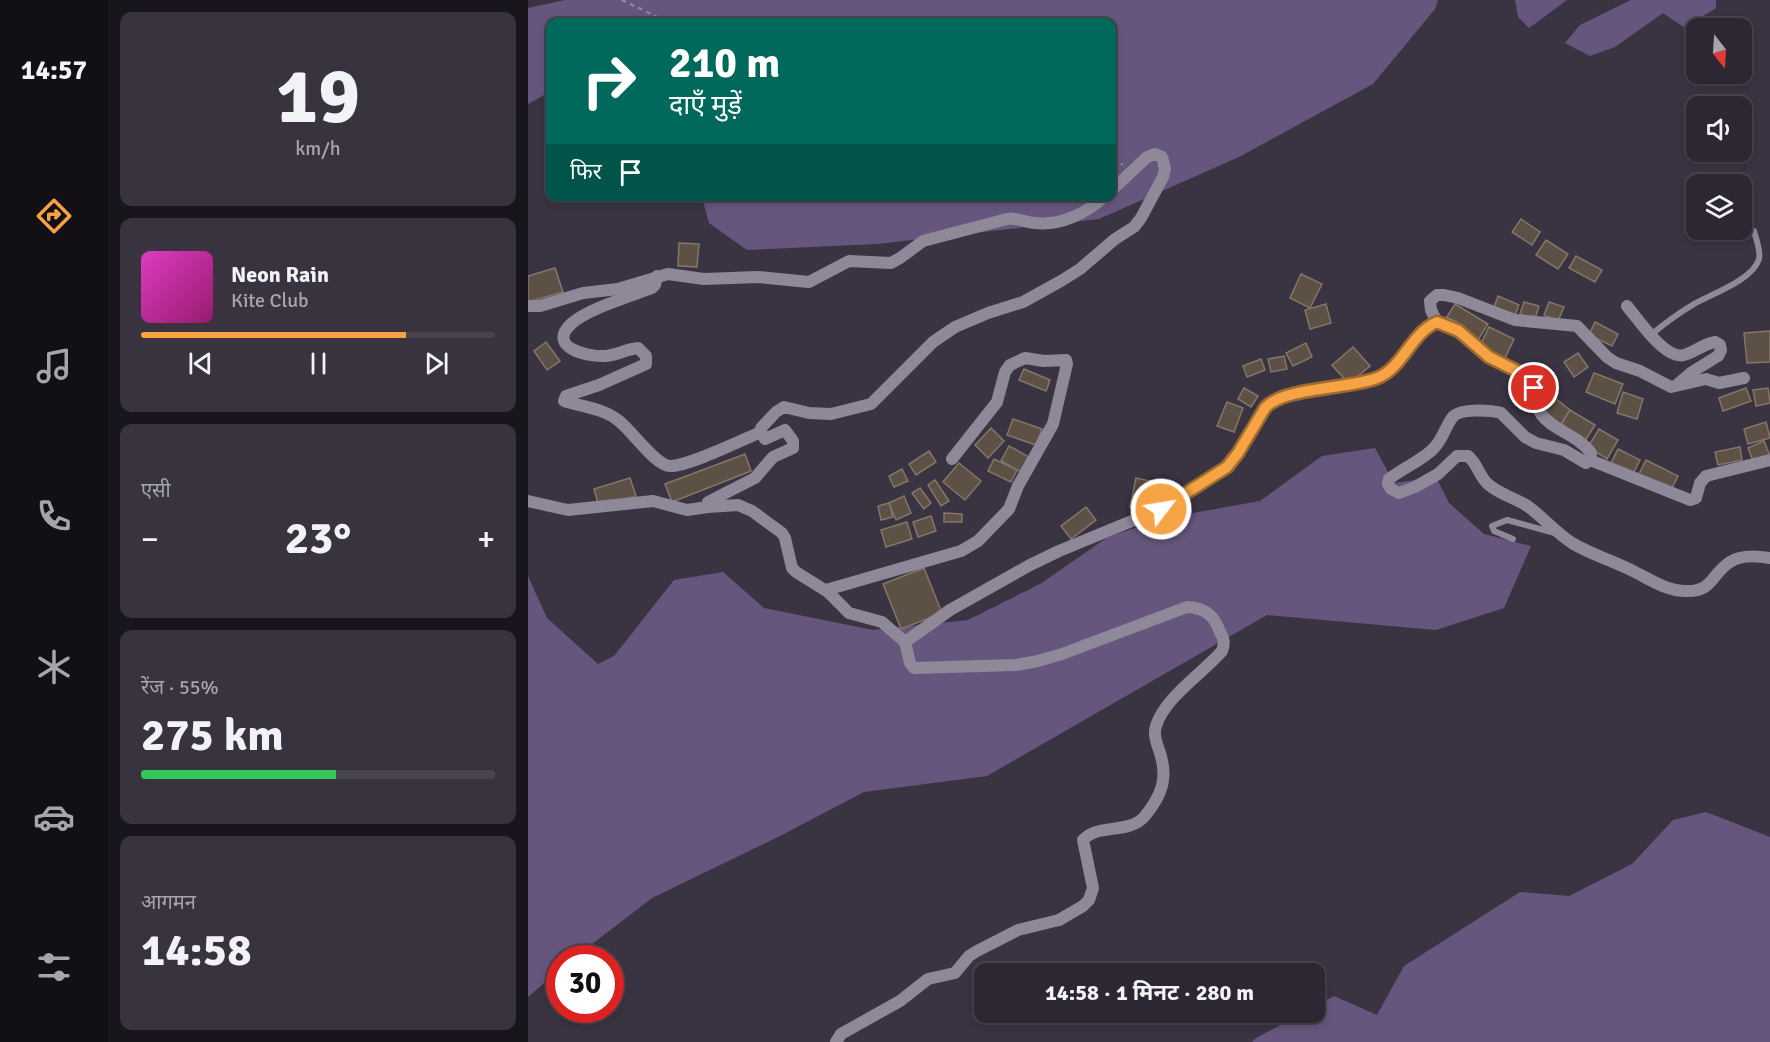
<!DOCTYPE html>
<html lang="hi">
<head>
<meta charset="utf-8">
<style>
	body { margin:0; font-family:Signika,"Noto Sans Devanagari",sans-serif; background:#38333e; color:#f1f3f6; height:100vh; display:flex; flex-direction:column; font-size:22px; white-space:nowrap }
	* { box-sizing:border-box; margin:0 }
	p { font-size:20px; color:#a6a5ac }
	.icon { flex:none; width:33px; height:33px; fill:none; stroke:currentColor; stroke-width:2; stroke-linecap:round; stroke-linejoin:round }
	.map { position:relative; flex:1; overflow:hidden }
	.details { display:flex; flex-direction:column; gap:12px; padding:12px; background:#18151c; width:420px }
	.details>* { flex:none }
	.guide { position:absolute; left:18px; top:18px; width:570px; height:183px; border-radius:12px; box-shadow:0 3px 9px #0003,0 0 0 2px #48444d; background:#00695c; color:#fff; overflow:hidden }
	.needle { width:39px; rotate:163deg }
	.tools { position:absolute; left:1158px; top:18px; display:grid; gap:12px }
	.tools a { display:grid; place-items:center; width:66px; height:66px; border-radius:12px; background:#2c2732; box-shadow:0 3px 9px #0003,0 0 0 2px #48444d; font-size:30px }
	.speed { position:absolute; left:18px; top:945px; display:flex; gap:12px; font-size:30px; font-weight:700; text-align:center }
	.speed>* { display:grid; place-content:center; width:78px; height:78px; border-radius:50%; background:#2c2732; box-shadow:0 3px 9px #0003,0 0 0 2px #48444d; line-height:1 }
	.speed .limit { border:9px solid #d22; background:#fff; color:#111 }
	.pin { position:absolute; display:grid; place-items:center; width:51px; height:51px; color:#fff; margin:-26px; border:3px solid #fff; border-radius:50%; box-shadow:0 2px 6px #0007 }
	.me { position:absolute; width:66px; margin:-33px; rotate:59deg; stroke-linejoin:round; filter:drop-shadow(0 0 4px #0008) }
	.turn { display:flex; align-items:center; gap:21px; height:126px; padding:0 24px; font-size:27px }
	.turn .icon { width:78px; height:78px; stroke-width:2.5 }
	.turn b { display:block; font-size:42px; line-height:51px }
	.then { display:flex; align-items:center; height:57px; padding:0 24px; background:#0003; gap:12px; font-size:22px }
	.big { font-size:45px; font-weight:700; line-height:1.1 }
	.details .tile { flex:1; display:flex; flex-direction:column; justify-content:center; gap:9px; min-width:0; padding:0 21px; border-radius:12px; background:#38333e }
	.details .dial { align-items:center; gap:0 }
	.dial b { font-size:78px; line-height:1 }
	.song { display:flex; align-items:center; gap:18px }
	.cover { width:72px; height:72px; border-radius:9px; background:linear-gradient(135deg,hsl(310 70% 55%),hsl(320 70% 35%)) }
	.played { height:6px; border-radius:3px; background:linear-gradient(90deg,#f5a345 75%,#48444d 75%) }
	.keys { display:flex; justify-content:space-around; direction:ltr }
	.heat { display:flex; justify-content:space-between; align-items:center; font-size:33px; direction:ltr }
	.charge { height:9px; border-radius:4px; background:linear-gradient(90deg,#34c759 55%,#48444d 0) }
	.trip { position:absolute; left:446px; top:963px; width:351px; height:60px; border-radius:12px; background:#2c2732; box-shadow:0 3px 9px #0003,0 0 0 2px #48444d; font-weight:700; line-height:60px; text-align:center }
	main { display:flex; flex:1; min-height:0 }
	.tabs { display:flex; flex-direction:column; width:108px; justify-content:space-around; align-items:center; background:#121014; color:#a6a5ac }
	.tabs .icon { width:42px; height:42px }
	.tabs .active { color:#f5a345 }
	.tabs b { font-size:27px; color:#f1f3f6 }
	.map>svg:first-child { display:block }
	.green { fill:#66567d }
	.building { fill:#5d5044; stroke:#847669; stroke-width:1.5 }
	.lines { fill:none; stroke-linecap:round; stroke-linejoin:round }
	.path { stroke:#938f9a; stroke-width:2; stroke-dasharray:4.5 4.5; stroke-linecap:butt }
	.lane { stroke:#8e8898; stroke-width:6 }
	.street { stroke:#8e8898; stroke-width:12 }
	.route-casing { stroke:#9f6a2d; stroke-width:15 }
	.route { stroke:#f5a345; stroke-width:10 }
</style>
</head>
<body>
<main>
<nav class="tabs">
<b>14:57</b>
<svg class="icon active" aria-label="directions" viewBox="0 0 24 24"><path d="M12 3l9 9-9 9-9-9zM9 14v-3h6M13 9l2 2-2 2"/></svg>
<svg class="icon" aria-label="music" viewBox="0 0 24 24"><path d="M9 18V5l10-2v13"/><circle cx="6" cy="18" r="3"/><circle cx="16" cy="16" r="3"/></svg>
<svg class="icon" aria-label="phone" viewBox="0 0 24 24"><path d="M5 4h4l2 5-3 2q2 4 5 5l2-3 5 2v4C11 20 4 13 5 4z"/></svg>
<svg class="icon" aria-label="climate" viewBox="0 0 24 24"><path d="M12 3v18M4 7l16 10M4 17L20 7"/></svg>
<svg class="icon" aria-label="car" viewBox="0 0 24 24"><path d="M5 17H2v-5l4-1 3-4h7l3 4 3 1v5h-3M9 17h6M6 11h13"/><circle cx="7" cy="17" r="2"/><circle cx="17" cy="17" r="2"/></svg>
<svg class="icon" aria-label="filters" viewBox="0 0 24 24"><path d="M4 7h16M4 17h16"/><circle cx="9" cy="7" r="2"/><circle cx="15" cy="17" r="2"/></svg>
</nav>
<section class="details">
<div class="tile dial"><b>19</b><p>km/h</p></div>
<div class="tile">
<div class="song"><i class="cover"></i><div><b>Neon Rain</b><p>Kite Club</p></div></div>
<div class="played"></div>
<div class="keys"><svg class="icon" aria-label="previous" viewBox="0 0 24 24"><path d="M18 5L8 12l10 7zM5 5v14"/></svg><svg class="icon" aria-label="pause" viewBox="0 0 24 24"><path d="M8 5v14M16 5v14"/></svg><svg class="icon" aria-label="next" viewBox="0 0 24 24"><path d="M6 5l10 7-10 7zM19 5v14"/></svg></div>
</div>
<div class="tile"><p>एसी</p>
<div class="heat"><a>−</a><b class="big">23°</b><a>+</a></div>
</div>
<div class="tile"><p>रेंज · 55%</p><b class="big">275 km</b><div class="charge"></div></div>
<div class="tile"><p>आगमन</p><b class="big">14:58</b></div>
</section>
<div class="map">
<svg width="1242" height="1042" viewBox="0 0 1242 1042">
	<rect width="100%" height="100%" fill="#3a3442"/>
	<g class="green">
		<polygon points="37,0 910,0 907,9 845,84 711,157 571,219 349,244 219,250 181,223 174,197 584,196 584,22 22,22 22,92 0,104 0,8"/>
		<polygon points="987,0 1039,0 1001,28 990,17"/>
		<polygon points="1103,0 1188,0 1188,8 1157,28 1135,13 1087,47 1062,56 1037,43 1052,25"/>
		<polygon points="847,448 866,483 908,477 921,503 956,534 1003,546 976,608 908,630 739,615 459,776 336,792 254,835 124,898 46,958 32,958 31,970 0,997 0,576 19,618 70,664 86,656 146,580 195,572 236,608 345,630 440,620 512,584 580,537 637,518 732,501 794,456"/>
		<polygon points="1178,812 1242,837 1242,1042 724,1042 728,1038 775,1013 786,1012 786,1007 806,996 849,1015 876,966 992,892 1041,896 1104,864 1145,820"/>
	</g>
	<g class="building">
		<polygon points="993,219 1012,232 1004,245 984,232"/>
		<polygon points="1018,240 1040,254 1030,269 1008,255"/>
		<polygon points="151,243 171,244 169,267 150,266"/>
		<polygon points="1048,256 1074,270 1067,282 1041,268"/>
		<polygon points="27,268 35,292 0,302 0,276"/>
		<polygon points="773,274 794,284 782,308 762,298"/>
		<polygon points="970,296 991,305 986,318 965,310"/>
		<polygon points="996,302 1011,306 1007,319 992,314"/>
		<polygon points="1021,302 1036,307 1030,321 1016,315"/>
		<polygon points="798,304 803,323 782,329 777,310"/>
		<polygon points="927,304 960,324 950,340 917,320"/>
		<polygon points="1067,322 1090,334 1084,346 1061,335"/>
		<polygon points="961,327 986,339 977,358 952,346"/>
		<polygon points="1242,331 1242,362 1219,363 1216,333"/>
		<polygon points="18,342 32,361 19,370 6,351"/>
		<polygon points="778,343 784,357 765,366 758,353"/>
		<polygon points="825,347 842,366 821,384 804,365"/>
		<polygon points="1050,353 1060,367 1046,377 1036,362"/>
		<polygon points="756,356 759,369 743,372 740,359"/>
		<polygon points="733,359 737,370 719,377 715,366"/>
		<polygon points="496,369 522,380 518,391 491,380"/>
		<polygon points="1066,373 1095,384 1087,404 1058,392"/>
		<polygon points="716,388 730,396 723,407 710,399"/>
		<polygon points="1218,388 1223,401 1195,411 1191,398"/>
		<polygon points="1240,388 1242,403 1228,406 1225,390"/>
		<polygon points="1095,392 1115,399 1109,419 1089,413"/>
		<polygon points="1023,395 1042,410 1032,426 1011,408"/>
		<polygon points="699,402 715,408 706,432 689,426"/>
		<polygon points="1042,410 1067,425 1057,441 1032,426"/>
		<polygon points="485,419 514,429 508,445 479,435"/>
		<polygon points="1238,422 1242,438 1220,444 1216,429"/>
		<polygon points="463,428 476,441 460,458 447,445"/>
		<polygon points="1071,429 1090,440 1079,459 1060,447"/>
		<polygon points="1236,441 1242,456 1226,463 1220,448"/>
		<polygon points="481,446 501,457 493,472 473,461"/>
		<polygon points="1212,447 1214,460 1190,465 1187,452"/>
		<polygon points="1090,449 1112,460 1104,476 1082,465"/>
		<polygon points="401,451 408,462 388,475 381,464"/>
		<polygon points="217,454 223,471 144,502 137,484"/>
		<polygon points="466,459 489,470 483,482 460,471"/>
		<polygon points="1118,460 1150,476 1142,492 1110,476"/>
		<polygon points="431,463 453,481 437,500 415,482"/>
		<polygon points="374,469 380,481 366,487 361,476"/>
		<polygon points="102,478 108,496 71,507 66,489"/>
		<polygon points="608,478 632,483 626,512 602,507"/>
		<polygon points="407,480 421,501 413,506 400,485"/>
		<polygon points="392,488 403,503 396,509 384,493"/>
		<polygon points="376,496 383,513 368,520 361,503"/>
		<polygon points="361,503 365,517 353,520 350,506"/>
		<polygon points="558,507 568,520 543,539 533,526"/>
		<polygon points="416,513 434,514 434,522 416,522"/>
		<polygon points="403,516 408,531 390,537 385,522"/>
		<polygon points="379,522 384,539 358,547 353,530"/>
		<polygon points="396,568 414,613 373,629 355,584"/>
	</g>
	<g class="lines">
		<g class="path">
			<polyline points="94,0 140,22"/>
			<polyline points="584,167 595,164"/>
		</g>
		<g class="lane">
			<path d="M1124,334c13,-11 27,-21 42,-30 17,-10 59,-24 65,-45 2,-8 -3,-20 -5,-28"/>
			<polyline points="985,539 966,531 964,526 979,520 1027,533"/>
		</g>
		<g class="street">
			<path d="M584,190l35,-33 8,-3 7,3 3,12 -2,8 -22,41 -7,9 -19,12 -35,30 -19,12 -38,21 -35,11 -33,14 -22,15 -62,62 -40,10 -22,-1 -25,-6 -8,5 -15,16v4l4,7 20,-9 8,11v7l-20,9 -18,21 -47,24v5l30,-2 14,6 30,22 3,5 7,30 4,4 32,20 21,21 33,9 23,20 45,-32 80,-45 29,-14 102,-42 58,-36 13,-12 33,-53c18,-20 84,-20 110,-30 7,-2 14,-6 19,-12 11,-11 28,-45 45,-44 20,1 34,24 49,34 13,9 28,12 41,21 8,11 5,26 12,37 11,16 37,21 50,39l-1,7 -4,3 -22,-13 -28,-7 -11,-6 -24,-24c-11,-3 -43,-5 -49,5 -8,11 -9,22 -20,32 -13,12 -29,18 -43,29l-1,5 3,5 8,4 16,-6 23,-13 19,-18h11c10,8 11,21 21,29 11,9 25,13 37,20 16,11 29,27 46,38 20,12 42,18 63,29 16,8 32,19 51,19 27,1 25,-17 44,-29 10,-7 28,-6 40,-4"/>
			<path d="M129,276l-2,9 -3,3c-21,8 -65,21 -81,36 -25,24 18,33 35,32 11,-1 21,-7 32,-8l8,8v8l-47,21 -33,11 -2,5c19,6 39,7 55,20 14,11 37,45 51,45 17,1 72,-26 91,-34"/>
			<path d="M0,306h12l43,-13 35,-4 50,-15 36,5 54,-2 51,5 40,-21 42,2 9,-5 23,-17 84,-22c11,-2 18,4 28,4 26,3 52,-10 70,-27"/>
			<path d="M1099,306c11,13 38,54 57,49 11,-3 19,-11 31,-13l5,3 1,5 -3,6 -26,16 -14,12"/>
			<polyline points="909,322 903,310 902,301 909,295 916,295 930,298 987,320 1049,326 1079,357 1088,363 1112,371 1143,387 1178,379 1191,383 1216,378"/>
			<polyline points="1062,460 1162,500 1168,498 1172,483 1178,476 1242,460"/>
			<polyline points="0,501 40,510 125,501 159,510 180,507"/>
			<polyline points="298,590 433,551 450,541 481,509 490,486 525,424 539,364 538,360 516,361 497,358 482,365 477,372 469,402 424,459"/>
			<path d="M308,1042l5,-8 59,-33 28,-22 27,-6 14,-17 8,-5 41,-21 41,-10 24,-14 6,-6 4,-12 -10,-48c15,-17 46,-5 62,-24 17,-21 23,-38 15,-63 -3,-9 -7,-18 -4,-27 9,-29 46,-52 66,-75 3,-8 2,-12 -2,-19 -6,-17 -15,-24 -33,-25l-125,47 -24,7 -22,4 -102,3 -4,-5 -5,-21"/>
		</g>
	</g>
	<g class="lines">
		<defs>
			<path id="route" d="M633,509l66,-42 11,-14 27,-45c18,-21 85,-19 112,-30 27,-11 33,-44 60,-56l22,9 30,26 36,18 6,5 3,8"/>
		</defs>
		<use href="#route" class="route-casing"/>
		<use href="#route" class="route"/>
	</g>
</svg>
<div class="tools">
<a><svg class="needle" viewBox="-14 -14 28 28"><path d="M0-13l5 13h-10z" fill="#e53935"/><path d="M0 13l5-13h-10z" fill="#a6a5ac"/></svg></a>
<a><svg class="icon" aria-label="sound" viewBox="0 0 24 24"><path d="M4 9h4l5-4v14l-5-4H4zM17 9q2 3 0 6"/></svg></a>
<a><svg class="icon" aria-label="layers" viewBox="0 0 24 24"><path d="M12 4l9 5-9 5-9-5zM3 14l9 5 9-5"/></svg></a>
</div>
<div class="speed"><div class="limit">30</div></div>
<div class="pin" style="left:1006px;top:388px;background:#d93025"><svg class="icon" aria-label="arrive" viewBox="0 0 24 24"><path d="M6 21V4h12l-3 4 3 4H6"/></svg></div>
<svg class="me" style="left:633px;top:509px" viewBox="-20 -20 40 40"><circle r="17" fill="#f5a345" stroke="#fff" stroke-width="3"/><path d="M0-11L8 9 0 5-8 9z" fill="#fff"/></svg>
<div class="trip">14:58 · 1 मिनट · 280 m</div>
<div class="guide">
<div class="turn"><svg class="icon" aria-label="right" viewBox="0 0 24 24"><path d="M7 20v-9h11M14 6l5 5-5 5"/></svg><div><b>210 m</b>दाएँ मुड़ें</div></div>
<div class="then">फिर<svg class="icon" aria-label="arrive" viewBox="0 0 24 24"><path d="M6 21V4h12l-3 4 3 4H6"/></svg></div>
</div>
</div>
</main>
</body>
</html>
